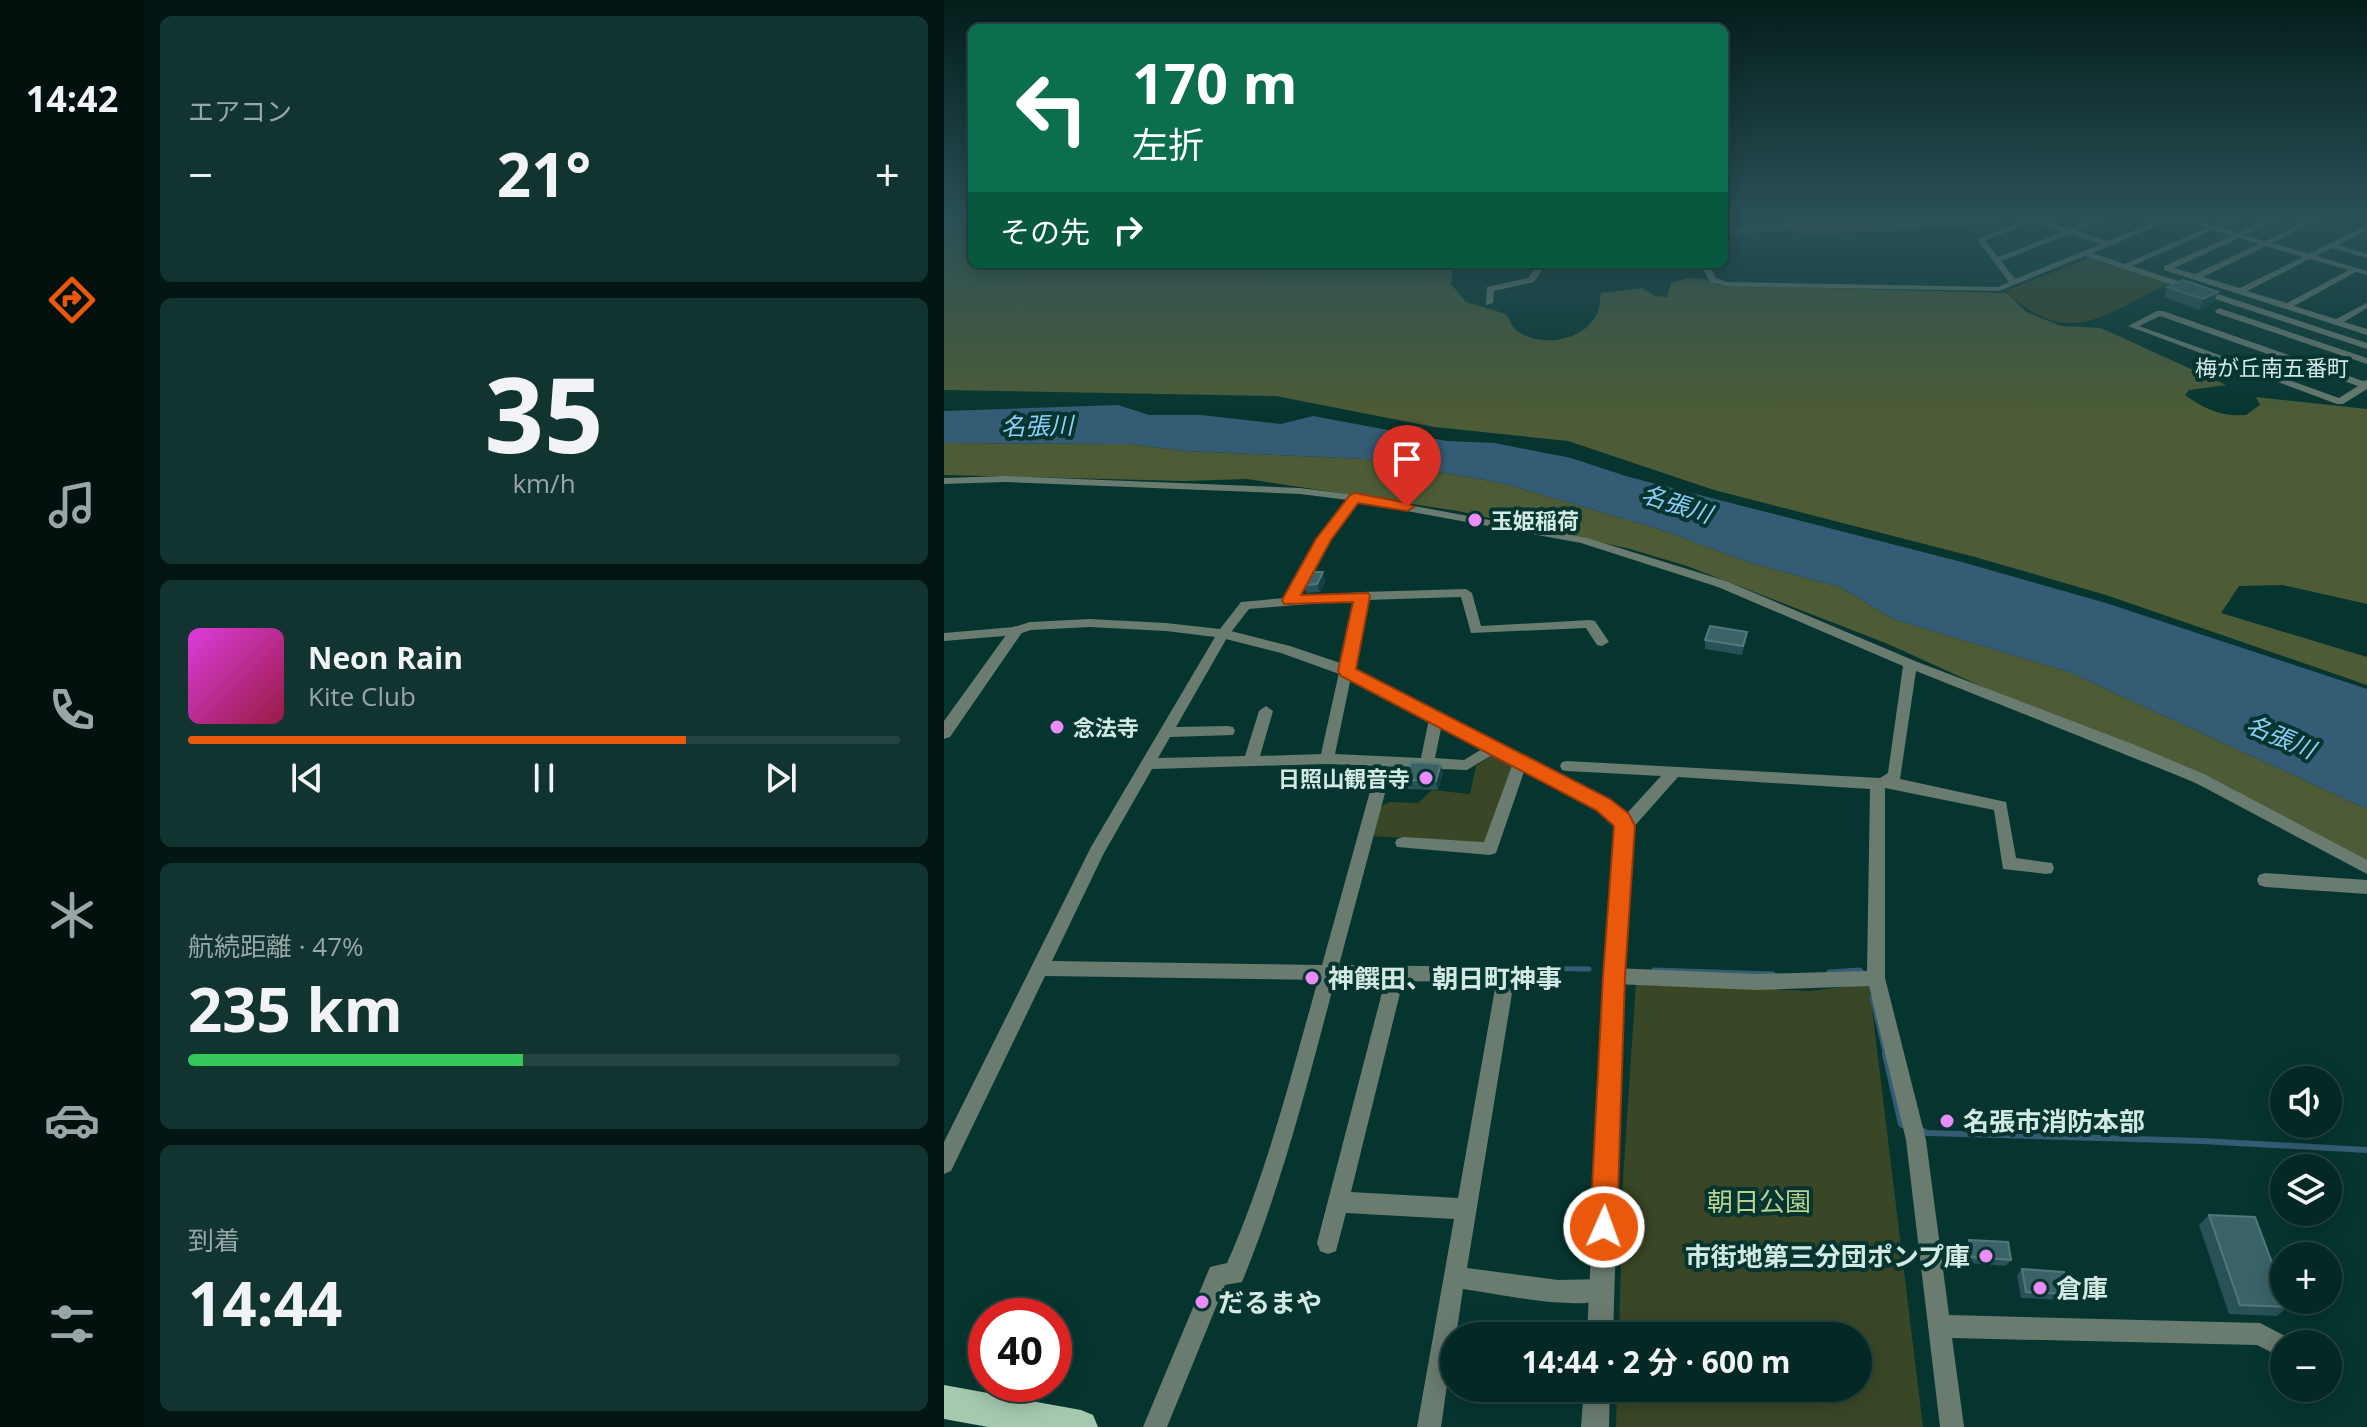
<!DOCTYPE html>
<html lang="ja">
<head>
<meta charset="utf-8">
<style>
	body { margin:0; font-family:"Open Sans","Noto Sans JP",sans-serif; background:#123430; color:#f1f3f6; height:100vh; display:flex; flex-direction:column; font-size:30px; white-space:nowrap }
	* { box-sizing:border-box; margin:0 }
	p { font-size:26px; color:#97a6a6 }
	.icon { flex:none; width:44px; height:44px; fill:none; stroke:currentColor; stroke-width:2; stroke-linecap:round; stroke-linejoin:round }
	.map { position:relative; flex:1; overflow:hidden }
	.panel { display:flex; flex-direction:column; gap:16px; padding:16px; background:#021613; width:800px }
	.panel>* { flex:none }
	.hud { position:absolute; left:24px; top:24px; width:760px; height:244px; border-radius:12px; box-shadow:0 4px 20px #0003,0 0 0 2px #254441; background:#0b6e4f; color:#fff; overflow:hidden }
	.fabs { position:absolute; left:1326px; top:1066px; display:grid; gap:16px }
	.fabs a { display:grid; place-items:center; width:72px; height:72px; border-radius:50%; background:#042823; box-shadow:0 4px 20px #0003,0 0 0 2px #254441; font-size:40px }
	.speed { position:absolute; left:24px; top:1298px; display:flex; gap:16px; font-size:40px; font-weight:700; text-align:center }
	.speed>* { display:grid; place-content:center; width:104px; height:104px; border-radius:50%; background:#042823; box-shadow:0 4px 20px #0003,0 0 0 2px #254441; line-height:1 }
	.speed .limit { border:12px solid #d22; background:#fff; color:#111 }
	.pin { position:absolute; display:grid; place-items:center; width:68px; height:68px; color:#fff; margin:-82px -34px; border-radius:50% 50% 50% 0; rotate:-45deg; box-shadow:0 0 8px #0007 }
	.pin .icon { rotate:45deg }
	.me { position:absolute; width:88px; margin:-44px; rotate:2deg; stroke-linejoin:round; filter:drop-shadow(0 0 6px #0008) }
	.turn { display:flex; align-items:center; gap:28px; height:168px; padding:0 32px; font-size:36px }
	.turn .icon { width:104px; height:104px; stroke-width:2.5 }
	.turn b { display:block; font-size:56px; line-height:68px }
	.then { display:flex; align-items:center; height:76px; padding:0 32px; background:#0003; gap:16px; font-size:30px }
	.big { font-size:60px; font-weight:700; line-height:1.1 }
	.panel .tile { flex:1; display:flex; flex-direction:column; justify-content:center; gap:12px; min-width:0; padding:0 28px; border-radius:12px; background:#123430 }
	.panel .dial { align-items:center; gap:0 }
	.dial b { font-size:104px; line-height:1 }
	.song { display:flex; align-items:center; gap:24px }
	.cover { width:96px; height:96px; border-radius:12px; background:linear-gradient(135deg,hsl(300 70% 55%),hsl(340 70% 35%)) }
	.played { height:8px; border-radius:4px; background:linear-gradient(90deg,#ea580c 70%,#254441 70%) }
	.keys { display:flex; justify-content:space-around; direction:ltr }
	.heat { display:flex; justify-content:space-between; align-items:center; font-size:44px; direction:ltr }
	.charge { height:12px; border-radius:6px; background:linear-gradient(90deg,#34c759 47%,#254441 0) }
	.trip { position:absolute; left:496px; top:1322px; width:432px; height:80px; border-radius:40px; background:#042823; box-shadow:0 4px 20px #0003,0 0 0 2px #254441; font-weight:700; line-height:80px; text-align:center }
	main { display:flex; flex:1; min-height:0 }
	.menu { display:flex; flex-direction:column; width:144px; justify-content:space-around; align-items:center; background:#02100e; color:#97a6a6 }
	.menu .icon { width:56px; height:56px }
	.menu .current { color:#ea580c }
	.menu b { font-size:36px; color:#f1f3f6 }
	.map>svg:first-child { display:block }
	.green { fill:#3a4726 }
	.forest { fill:#4d5c36 }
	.water { fill:#345c75 }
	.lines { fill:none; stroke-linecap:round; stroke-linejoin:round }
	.stream-far1 { stroke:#345c75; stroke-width:5 }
	.stream { stroke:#345c75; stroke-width:6 }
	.minor { fill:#6a7b6f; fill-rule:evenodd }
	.tertiary { fill:#6a7b6f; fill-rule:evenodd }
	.primary { fill:#a5c9af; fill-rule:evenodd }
	.wall { fill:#285258 }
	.shaded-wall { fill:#134042 }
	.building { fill:#3a6368; stroke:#52787b; stroke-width:2 }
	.route { fill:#ea580c; stroke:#983908; stroke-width:2 }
	.poi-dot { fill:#ec8cfb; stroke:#06352f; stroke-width:3 }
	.labels { text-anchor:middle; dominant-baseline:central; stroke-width:8; stroke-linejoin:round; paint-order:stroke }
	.far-quarter-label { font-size:22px; fill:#d2e9e4; stroke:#06352f }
	.poi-label { font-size:22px; font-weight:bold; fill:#d2e9e4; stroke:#06352f; text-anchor:start }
	.water-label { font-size:24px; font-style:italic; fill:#8dcffb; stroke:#06352f }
	.near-poi-label { font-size:26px; font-weight:bold; fill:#d2e9e4; stroke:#06352f; text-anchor:start }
	.near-park-label { font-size:26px; fill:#b7d291; stroke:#06352f }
</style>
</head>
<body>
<main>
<nav class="menu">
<b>14:42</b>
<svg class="icon current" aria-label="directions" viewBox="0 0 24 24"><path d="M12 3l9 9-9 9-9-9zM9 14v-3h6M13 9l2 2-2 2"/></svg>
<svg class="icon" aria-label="music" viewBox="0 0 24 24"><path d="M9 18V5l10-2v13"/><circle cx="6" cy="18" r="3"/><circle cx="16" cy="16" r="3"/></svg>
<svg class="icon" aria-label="phone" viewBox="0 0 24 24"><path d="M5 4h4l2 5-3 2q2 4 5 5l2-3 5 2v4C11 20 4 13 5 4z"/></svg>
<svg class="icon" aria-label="climate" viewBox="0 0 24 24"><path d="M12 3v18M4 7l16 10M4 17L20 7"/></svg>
<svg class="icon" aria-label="car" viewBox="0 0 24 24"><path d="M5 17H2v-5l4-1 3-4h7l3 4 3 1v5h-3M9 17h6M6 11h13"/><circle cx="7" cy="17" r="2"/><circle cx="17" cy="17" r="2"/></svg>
<svg class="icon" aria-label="filters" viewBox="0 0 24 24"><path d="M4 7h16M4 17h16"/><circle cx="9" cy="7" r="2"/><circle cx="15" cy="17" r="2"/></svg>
</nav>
<section class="panel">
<div class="tile"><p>エアコン</p>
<div class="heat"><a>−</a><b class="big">21°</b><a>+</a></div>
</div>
<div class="tile dial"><b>35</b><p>km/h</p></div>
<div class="tile">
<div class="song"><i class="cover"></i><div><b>Neon Rain</b><p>Kite Club</p></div></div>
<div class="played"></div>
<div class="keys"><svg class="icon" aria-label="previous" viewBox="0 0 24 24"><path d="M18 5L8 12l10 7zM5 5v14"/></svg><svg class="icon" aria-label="pause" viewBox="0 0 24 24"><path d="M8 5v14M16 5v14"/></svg><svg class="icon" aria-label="next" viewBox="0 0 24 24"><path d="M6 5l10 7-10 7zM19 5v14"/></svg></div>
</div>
<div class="tile"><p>航続距離 · 47%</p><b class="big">235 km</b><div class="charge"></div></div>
<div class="tile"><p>到着</p><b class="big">14:44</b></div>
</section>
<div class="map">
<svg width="1423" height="1427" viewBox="0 0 1423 1427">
	<rect width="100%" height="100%" fill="#06352f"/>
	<g class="green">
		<path d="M1147,257l79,26c-66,31 -101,68 -164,8z"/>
		<polygon points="552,752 572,764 541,842 425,836 435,807 446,802 474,803 488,790 526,794 532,766"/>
		<polygon points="692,982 865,991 925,984 979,1427 672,1427 673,1388 914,1388 914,1336 675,1336 679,1179"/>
	</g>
	<g class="forest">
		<path d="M0,217h28v47h481l-2,20 15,18 40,12c3,4 6,13 10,16 24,19 71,11 82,-19 2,-5 2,-13 3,-18l41,-5 13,8 12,1 4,-14c19,-6 29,-7 47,2l289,8 19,19 35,14 40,2 125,57 -37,5 -4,5c19,14 37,22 61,20l14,-10 -4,-8 111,12v195l-84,-19 -44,1 -18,27 146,44v28l-261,-90 -131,-38 -261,-67 -146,-49 -134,-14 -158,-31 -332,-6z"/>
		<polygon points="885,217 1056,217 1038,225 862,235 843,229 780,236 780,228 841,224"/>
		<polygon points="0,443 186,444 241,451 421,459 558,483 715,529 807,563 896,587 949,619 1125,672 1423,809 1423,861 944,644 743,566 686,549 514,511 303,479 240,481 0,475"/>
	</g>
	<polygon class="water" points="174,405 205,415 257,415 337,424 369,416 503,441 550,443 627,458 685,477 1014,561 1162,603 1423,689 1423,809 1125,672 949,619 896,587 807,563 715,529 558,483 421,459 241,451 186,444 0,443 0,411"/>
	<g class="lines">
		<g class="stream-far1">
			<polyline points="562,968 645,969"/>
			<polyline points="710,970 829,974"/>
			<polyline points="885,972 916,970 919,974"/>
			<polyline points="928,997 942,1056"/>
		</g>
		<g class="stream">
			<polyline points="941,1054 957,1124 961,1126"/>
			<polyline points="977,1130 983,1133 1258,1141 1423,1150"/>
		</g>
		<g class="minor">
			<path d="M1089,217h9l-3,3 30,9 31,-12h9l-32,14 31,10 57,-24h18l29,8 19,-8h9l-21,10 19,6 34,-16h9l-36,18 20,6 50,-24h8l-51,26 37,11 58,-29v5l-29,15 29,9v4l-35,-10 -16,8 51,15v4l-11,-3 -62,34 42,13 31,-16v5l-23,14 23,7v6l-203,-65v-4l68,-30 -19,-6 -81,36 235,77v6l-282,-93 -86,35 -273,-5 -16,-4 -9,-17 -30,5 -25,-6h63l7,14 11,4 271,5 11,-5 -32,-43zM1230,219l32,9 -81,36 -33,-11zM1088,222l31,10 -65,25 -13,-17zM1126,234l31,10 -86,35 -14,-18zM1295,238l20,6 -64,30 -21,-6zM1322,246l37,11 -63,31 -37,-11zM1366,259l39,11 -62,33 -40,-12z"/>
			<polygon points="594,264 602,264 590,282 550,291 549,303 542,305 543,287 584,278"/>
			<polygon points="1275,308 1423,358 1423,364 1272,313 1271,311"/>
			<path d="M1213,311h6l200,70 4,-1v9l-24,15h-6l-209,-78zM1216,316l198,70 -19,12 -200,-72z"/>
			<path d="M62,476l294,12 55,7 232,43 139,43 189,80 220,84 69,29 163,86v14l-173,-92 -278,-111 -16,108 106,23 10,56 36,5 2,5 -2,5 -6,1 -43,-5 -9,-59 -109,-22v190l41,162 23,175 311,8 25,13 3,8h-4v8l-7,3 -20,-10 -305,-7 12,89h-24l-34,-287 -37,-154 -112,4 -143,-6 -6,-3 -3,-5 3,-5 6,-3 143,6 110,-3 3,-182 -192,-12 -47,53 -6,2 -6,-2 -2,-4 2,-4 42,-46 -94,-5 -5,-1 -2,-4 2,-4 5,-1 313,17 8,-5 15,-107 -185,-79 -137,-44 -223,-41 -29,38 -31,57 64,-5 104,-3 6,4 9,33 109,-6 5,1 14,21 -7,4 -5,-1 -11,-17 -115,5 -10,-36 -94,3 -32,154 86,4 8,-39 7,-5 7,5 -8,39 29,2 28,-17 7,5 -2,4 -30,18 -75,-3 -53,198 167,2 6,3 3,5 -48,293 91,12 44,-1 8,3 3,8 -3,8c-33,14 -110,-4 -147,-9l-7,47h-2l-13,91h-24l37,-208 -108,-6 -10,38 -8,3 -8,-3 -3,-8 68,-262 -50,-1c-27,102 -53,204 -93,302l-17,3 -58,142h-24l67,-160 17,-4c40,-90 64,-188 91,-283l-273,-4 -94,195 -7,3v-32l147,-295 124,-210 -49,-6 -76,-4 -59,3 -15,5 -72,6v-8l70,-6 16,-5 60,-3 76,4 54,6 21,-27 44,-4 33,-59 30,-39 -48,-6 -294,-12 -62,2v-6zM411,600l-34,154 -61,2 13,-45 -7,-5 -7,5 -14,45 -87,2 12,-21 63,-2 2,-4 -2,-4 -5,-1 -52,1 52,-91 21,-27zM383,764l50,2 -55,199 -270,-4 52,-108 48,-84zM459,981l93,2 -38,215 -107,-6z"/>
			<polygon points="576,758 581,759 583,763 552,853 546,855 453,847 451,843 453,839 459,837 540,842 569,763 571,759"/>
			<polygon points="1321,873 1423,880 1423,894 1321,887 1315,885 1313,880 1315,875"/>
		</g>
		<g class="tertiary">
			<polygon points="72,626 79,631 6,737 0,739 0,721 67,628"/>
			<path d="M279,629l67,17 62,21 257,132c11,8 19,15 25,27l-10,150 -11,360h-26l17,-360 12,-149 -7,-10 -12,-8 -255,-134 -61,-22 -63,-16 -2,-3z"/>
			<polygon points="640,1388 666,1388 665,1427 637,1427"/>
		</g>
		<polygon class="primary" points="0,1385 137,1410 149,1415 154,1427 44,1427 0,1419"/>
	</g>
	<g class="wall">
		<polygon points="1223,287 1274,292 1270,302 1255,310 1220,297"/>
		<polygon points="382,581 376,592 362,593 360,585"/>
		<polygon points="803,632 802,640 798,655 761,649 761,640"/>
		<polygon points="499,772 494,790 464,789 462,780"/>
		<polygon points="1265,1215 1344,1307 1333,1316 1285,1314 1255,1225"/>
		<polygon points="1025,1240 1067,1260 1062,1266 1024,1263 1021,1246"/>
		<polygon points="1078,1269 1124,1294 1119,1300 1077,1298 1073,1275"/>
	</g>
	<g class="shaded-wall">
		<polygon points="1274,292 1270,302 1255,310 1259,299"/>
		<polygon points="379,572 382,581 376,592 373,584"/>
		<polygon points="497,764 499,772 494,790 492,781"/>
	</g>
	<g class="building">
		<polygon points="1239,280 1274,292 1259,299 1223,287"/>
		<polygon points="367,572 379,572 373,584 360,585"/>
		<polygon points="766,626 803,632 799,646 761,640"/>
		<polygon points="467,762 497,764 492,781 462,780"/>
		<polygon points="1265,1215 1311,1217 1340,1295 1340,1300 1342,1300 1344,1307 1296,1305"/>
		<polygon points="1025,1240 1064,1242 1067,1260 1027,1257"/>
		<polygon points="1078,1269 1120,1272 1124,1294 1082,1292"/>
	</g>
	<linearGradient id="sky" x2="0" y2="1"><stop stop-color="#031d1a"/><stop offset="0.52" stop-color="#2a5158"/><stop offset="1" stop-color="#2a5158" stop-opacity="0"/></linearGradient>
	<rect width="1423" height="417" fill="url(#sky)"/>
	<polygon class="route" points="411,493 463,503 470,507 463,511 414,503 387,540 357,595 424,593 426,596 412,669 666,799 685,814 691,826 681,976 673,1227 669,1236 660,1240 650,1236 646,1227 659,976 670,826 652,810 397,676 394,671 409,602 340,604 338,600 372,539 406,495"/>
	<g class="poi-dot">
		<circle cx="531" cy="520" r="8"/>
		<circle cx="113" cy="727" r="8"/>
		<circle cx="482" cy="778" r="8"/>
		<circle cx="368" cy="978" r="8"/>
		<circle cx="1003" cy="1121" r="8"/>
		<circle cx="1042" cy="1256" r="8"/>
		<circle cx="1096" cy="1288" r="8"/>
		<circle cx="258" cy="1302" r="8"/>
	</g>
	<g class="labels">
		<g class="far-quarter-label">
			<text x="1328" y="367">梅が丘南五番町</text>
		</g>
		<g class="poi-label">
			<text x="547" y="520">玉姫稲荷</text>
			<text x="129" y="727">念法寺</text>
			<text x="466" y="778" text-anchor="end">日照山観音寺</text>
		</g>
		<g class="water-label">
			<text transform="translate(93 425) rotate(-1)">名張川</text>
			<text transform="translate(733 503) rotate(18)">名張川</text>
			<text transform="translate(1337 736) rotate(23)">名張川</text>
		</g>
		<g class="near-poi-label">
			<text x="384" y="978">神饌田、朝日町神事</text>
			<text x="1019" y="1121">名張市消防本部</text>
			<text x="1026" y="1256" text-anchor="end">市街地第三分団ポンプ庫</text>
			<text x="1112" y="1288">倉庫</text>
			<text x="274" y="1302">だるまや</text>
		</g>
		<g class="near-park-label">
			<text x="815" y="1201">朝日公園</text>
		</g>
	</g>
</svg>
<div class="fabs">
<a><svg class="icon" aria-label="sound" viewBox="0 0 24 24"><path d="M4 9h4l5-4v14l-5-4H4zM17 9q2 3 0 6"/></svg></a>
<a><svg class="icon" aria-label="layers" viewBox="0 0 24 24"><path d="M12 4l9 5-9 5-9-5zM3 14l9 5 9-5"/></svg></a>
<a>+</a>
<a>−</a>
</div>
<div class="speed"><div class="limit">40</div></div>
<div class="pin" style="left:463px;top:507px;background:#d93025"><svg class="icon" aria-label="arrive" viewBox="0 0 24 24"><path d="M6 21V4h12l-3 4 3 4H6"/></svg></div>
<svg class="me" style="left:660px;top:1227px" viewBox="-20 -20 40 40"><circle r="17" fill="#ea580c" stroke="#fff" stroke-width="3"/><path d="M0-11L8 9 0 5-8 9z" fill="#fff"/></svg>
<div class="trip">14:44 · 2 分 · 600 m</div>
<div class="hud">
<div class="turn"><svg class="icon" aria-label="left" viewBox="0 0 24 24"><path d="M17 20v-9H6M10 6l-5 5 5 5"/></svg><div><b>170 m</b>左折</div></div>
<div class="then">その先<svg class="icon" aria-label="right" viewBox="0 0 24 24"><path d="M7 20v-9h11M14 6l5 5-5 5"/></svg></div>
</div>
</div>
</main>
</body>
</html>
